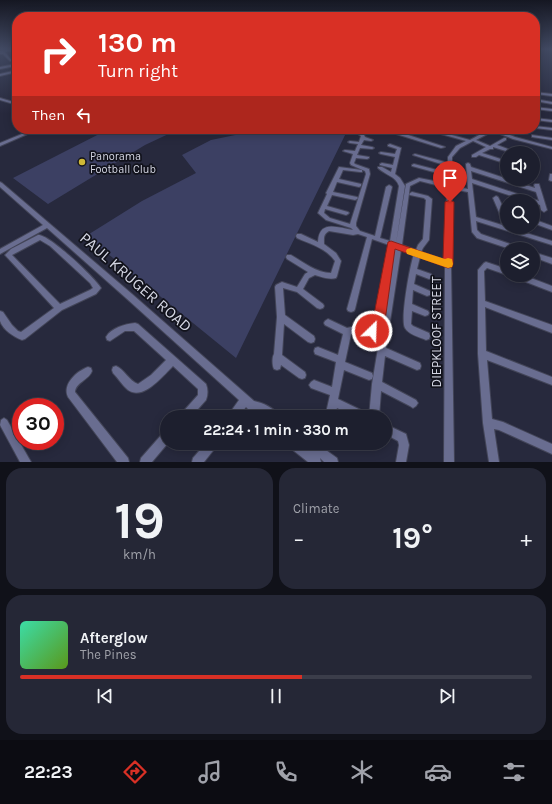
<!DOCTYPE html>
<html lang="en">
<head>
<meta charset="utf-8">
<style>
	body { margin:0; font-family:Karla,sans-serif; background:#252736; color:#f1f3f6; height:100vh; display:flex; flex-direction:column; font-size:15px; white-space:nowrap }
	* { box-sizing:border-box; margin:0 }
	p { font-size:13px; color:#a0a2aa }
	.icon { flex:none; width:22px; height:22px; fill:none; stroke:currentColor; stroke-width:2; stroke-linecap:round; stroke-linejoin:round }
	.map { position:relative; height:462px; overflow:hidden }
	.details { display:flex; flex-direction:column; gap:6px; padding:6px; background:#101119; flex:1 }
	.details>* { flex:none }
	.guide { position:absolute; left:12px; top:12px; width:528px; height:122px; border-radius:16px; box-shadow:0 2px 10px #0003,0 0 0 1px #3b3d4a; background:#d93025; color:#fff; overflow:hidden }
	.fabs { position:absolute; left:500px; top:146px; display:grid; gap:8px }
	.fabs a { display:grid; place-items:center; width:40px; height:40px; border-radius:50%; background:#1d1f2e; box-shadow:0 2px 10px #0003,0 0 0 1px #3b3d4a; font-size:20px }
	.speed { position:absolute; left:12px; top:398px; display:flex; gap:8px; font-size:20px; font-weight:700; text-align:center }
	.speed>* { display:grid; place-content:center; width:52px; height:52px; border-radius:50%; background:#1d1f2e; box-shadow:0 2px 10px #0003,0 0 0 1px #3b3d4a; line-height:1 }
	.speed .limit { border:6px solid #d22; background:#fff; color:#111 }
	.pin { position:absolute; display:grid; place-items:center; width:34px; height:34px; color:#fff; margin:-41px -17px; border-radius:50% 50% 50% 0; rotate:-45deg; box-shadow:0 0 4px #0007 }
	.pin .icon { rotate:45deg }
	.me { position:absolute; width:44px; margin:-22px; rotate:24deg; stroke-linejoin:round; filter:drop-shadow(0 0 3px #0008) }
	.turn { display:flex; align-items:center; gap:14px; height:84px; padding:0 20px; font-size:18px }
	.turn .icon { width:52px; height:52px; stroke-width:2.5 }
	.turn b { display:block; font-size:28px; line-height:34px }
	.then { display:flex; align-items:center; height:38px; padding:0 20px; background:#0003; gap:8px; font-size:15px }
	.big { font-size:30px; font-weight:700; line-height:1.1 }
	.details .card { flex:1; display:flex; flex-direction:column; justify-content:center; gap:6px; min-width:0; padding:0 14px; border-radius:16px; background:#252736 }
	.details .dial { align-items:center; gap:0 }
	.dial b { font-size:52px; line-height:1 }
	.song { display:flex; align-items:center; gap:12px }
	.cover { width:48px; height:48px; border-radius:6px; background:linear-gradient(135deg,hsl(160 70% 55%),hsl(90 70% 35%)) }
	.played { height:4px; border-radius:2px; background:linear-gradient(90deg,#d93025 55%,#3b3d4a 55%) }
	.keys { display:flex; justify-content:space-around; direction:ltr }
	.heat { display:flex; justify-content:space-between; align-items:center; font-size:22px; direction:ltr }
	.details .tiles { flex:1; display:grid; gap:6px; grid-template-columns:1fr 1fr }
	.card:last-child { grid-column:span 2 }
	.trip { position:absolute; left:160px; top:410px; width:232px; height:40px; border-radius:20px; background:#1d1f2e; box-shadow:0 2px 10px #0003,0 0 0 1px #3b3d4a; font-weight:700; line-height:40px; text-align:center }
	.dock { display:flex; height:64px; justify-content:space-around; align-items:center; background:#0c0c12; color:#a0a2aa }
	.dock .icon { width:28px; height:28px }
	.dock .current { color:#d93025 }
	.dock b { font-size:18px; color:#f1f3f6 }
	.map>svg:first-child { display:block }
	.green { fill:#3c4063 }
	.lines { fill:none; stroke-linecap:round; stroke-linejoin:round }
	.minor-casing { stroke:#434558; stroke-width:2 }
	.minor { fill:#696d90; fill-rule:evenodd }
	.route { fill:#d93025; stroke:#8d1f18 }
	.slow { fill:#f59e0b }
	.poi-dot { fill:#cfb837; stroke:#12131c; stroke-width:1.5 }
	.labels { text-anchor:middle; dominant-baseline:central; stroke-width:3.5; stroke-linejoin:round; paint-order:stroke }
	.far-poi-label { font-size:11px; fill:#d4d6e3; stroke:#12131c; text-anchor:start }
	.street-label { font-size:13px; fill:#d4d6e3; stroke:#12131c }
	.near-street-label { font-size:16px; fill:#d4d6e3; stroke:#12131c }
</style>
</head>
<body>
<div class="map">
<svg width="552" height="462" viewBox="0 0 552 462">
	<rect width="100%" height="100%" fill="#27293d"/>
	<g class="green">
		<polygon points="109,129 188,129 177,130 145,145 48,204 13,178"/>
		<polygon points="252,129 348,129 236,358 86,236 142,201 196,173 182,155 211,140 245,133"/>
	</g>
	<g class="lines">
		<defs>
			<g id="minor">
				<polygon points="13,49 17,50 3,52 5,52 12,61 10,61 3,54 0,54 0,51"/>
				<polygon points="15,64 16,66 0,69 0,67"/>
				<polygon points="17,70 17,72 0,76 0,74"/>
				<polygon points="535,92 552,94 552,96 535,94"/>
				<polygon points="0,98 17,103 17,105 0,100"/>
				<polygon points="535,99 552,102 552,104 535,101"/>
				<polygon points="535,107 552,109 552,111 535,109"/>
				<polygon points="535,118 552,120 552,122 535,120"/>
				<polygon points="535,126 552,128 552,130 535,128"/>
				<polygon points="34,129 39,129 0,146 0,143"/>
				<polygon points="394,129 398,129 396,131 445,147 441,148 393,133 392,132"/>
				<path d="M423,129h7l40,11 11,-6 -18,-5h7l14,4 6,-3 -1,-1h6l20,8 37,10v2l-39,-10 -20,-8 -17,9 14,6 14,-8h2v2l-9,5 22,8h-7l-19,-6v2h-3l-8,4 25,8v3l-28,-9 -3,2h-4v-2l14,-8 -13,-6 -13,7 -8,9v29l16,3 -2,-25 2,-1 2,1 1,3 64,21 -1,-3 1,-1h4l8,26 -3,2 -3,-2 -1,-5 -7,-2v-2h-6l-55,-18 4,34 26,8 -3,-13 -6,-14 3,-2 2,1c5,9 9,19 9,30l45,14v4l-76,-24 1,9 4,4 38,13 1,2h-10l-33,-11 -5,-6 -4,-40 -16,-3 -1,75 3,198h-10l1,-197 -25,-8 -3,12 14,5 1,2 -1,2 -2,1 -13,-5 -2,10 16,7 1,2 -1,2 -3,1 -14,-6 -1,14 16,7 1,2 -1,2 -3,1 -13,-5 -1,13 2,2 16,7 1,3 -1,3 -3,1c-7,-3 -18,-6 -21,-12 -5,-8 5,-63 9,-74l-13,-4 -15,98 34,15 1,3 -1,3 -3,1 -32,-14 -3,26 34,18 2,3 -2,3 -3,2 -3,-2 -29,-15 -2,26h-10l3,-33 9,-54c-9,8 -20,1 -30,4l-6,28 27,11 1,3 -1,3 -3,1 -25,-10 -6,29 29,14 1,4h-12l-19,-9 -3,8h-6l-2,-3 4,-18 -19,-7 -2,-3 2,-3 3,-2 18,7 4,-25 -21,-8 -1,-3 1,-3 3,-1 20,8 5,-21 -18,-9 -1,-2 1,-2 3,-2 19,9 8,-2 16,1 3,-1 15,-81 -17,-6 -17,70 -1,2 -3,1 -3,-1 -1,-2 20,-72 -9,-3 -5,1 -24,-4c-6,3 -5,8 -5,13l12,9 5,8 -4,15 -1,2c-7,2 -14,-1 -21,-3l-6,3 -6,11 20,15 1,2 -1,2 -3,1 -3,-1 -20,-16 -14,-4 2,27 29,21 1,3 -1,3 -3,1 -3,-1 -24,-18 -2,31 23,17 1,3 -1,3 -3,1 -3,-1 -18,-13 -1,4 -3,1 -3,-1c-2,-4 -2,-12 0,-15l3,-37 -2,-30 1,-2 6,-3 15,5 8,-13 3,-2 -21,-13 -1,-2 1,-2h4c12,7 26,18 40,18l4,-12c-9,-13 -25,-17 -38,-23l-1,-2 1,-2h4l17,8c1,-23 20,-14 35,-12l-2,-2 -25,-8 -8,-7 9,-19 -1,-1 13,-26 23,3v2h-2l-17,-2 -4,9 22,5v2l-2,1 -22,-5 -4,10 24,5 1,1 -1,1 -2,1 -23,-5 -5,11 21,6 1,1 -1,1 -2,1 -21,-6 -1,4 6,5 20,6 16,-50 -1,-3 -14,-6 -1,-2 3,-9 -10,-3 2,-1 10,1 3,-7 -8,-1 -2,-1 2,-1 9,1 2,-6 -5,-3v-2h2l6,4 1,2 8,3 -2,1 -7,-1 -3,5 11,2 2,1 -2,1 -12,-1 -3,7 12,2v1l-2,1 -11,-1 -2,5 1,1 14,5 1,5 -14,49v3l4,5 15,5 11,-49 3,-2 2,1 1,1 -12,51 10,3 9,-55c-3,-10 -14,-11 -21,-18v-1h4l9,5 1,-4 -12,-3v-1l2,-1 11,2 2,-8 -14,-3 -2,-1 2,-1 14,2 2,-5 -9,-3v-1l2,-1 11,4 -6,26 5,4 5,8 -9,57 10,-59 13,-6 20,4 1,-1 1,-7 -29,-8v-1l2,-1 27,7v-7l-28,-9 2,-1 30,8v21l-5,3 -20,-5 -10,5 -8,59 14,5 2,-5 5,-6 3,-39 -2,-2 -14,-3 -1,-1 3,-2 16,4 4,3 -3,41 -6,8 -2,4 24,8 3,-103 8,-11 10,-5zM471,171l65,21 3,9 -67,-22z"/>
				<polygon points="508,129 512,129 514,133 513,134 511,134"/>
				<polygon points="532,135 552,138 552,140 532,137"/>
				<polygon points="528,149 530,149 532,150 530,153 526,153"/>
				<polygon points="550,174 552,174 552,181 551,181 549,180"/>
				<path d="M0,182l2,1 130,111 122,107c9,2 21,7 25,16h-23l-10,-10 -8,10h-11l2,-3 10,-14 -113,-102 -79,-70 -47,26v-5l43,-24 -43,-38z"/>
				<polygon points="533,219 552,226 552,230 533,223"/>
				<path d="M38,235c11,-1 56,42 63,53l-5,6 -34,16 -37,29 -3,1c-8,-3 -19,-10 -22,-19 0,-3 0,-8 0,-10l3,1 9,13 6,6 3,1 33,-24 -49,-53 6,-6zM40,240l10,6 40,37 3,5 -3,2 -30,14 -48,-49z"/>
				<polygon points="533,252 552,258 552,264 533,257"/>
				<polygon points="486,262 507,269 507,275 487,268 484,271 485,301 552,325 552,333 485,307 486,351 552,377 552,385 487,360 492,419 503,422 552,444 552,454 499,430 494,429 499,462 489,462 483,423 478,354 478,270 484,263"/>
				<polygon points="512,275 523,275 552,286 552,292 513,277"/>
				<path d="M135,323l3,1 68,60c2,5 2,11 0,16l-15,17h-12l2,-3 17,-19v-6l-25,-23c-10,10 -30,35 -45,24 -6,-5 -10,-12 -15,-17l-1,-3 1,-3 3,-1c9,4 13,15 22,18l13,-9 15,-15 -32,-29h-9l-15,10 -3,-1 -1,-3c5,-9 19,-13 29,-14z"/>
				<path d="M88,367l3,1 1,3c-3,9 -16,11 -17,21l53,66 1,4h-12l-49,-65c-6,-13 9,-26 20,-30z"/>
				<polygon points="4,418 7,420 31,462 20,462 0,425 1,420"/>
				<polygon points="385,424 406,434 409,445 406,462 396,462 399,445 398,441 385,434"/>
				<polygon points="167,432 167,443 168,443 152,462 140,462 141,458 163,433"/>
				<polygon points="206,443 217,443 216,447 204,462 192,462 193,458"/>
				<polygon points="288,443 301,443 304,445 303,443 316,443 337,458 338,462 324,462 320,458 321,462 308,462 289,447"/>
			</g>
		</defs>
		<use href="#minor" class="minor-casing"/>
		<use href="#minor" class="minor"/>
	</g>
	<linearGradient id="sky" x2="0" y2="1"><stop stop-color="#151722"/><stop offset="0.43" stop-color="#414962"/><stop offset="1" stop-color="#414962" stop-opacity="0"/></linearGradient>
	<rect width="552" height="114" fill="url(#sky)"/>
	<path class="route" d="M450,200l4,2 -1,62 -1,3 -4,1 -53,-19 -11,79c-3,5 -6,7 -12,9l-4,-2 -2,-4 2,-4 4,-2 16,-83 3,-1 52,18 2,-57z"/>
	<polygon class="slow" points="411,248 445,259 448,258 452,259 453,264 452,267 448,268 407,254 406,251 407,249"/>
	<circle class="poi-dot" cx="82" cy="162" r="4"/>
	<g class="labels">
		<g class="far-poi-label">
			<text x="90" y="156">Panorama<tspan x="90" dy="13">Football Club</tspan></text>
		</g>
		<g class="street-label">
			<text transform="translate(436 332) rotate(-90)">DIEPKLOOF STREET</text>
		</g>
		<g class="near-street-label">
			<text transform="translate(136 282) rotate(41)">PAUL KRUGER ROAD</text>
		</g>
	</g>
</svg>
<div class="fabs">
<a><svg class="icon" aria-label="sound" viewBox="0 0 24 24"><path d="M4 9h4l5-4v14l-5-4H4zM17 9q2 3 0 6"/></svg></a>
<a><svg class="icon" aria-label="search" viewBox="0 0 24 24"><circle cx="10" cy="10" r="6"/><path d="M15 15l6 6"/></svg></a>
<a><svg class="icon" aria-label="layers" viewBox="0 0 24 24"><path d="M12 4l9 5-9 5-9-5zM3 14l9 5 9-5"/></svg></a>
</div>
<div class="speed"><div class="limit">30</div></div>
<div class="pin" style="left:450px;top:202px;background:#d93025"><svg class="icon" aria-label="arrive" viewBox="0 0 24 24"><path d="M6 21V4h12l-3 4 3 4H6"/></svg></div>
<svg class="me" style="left:372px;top:331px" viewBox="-20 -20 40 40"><circle r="17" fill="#d93025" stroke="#fff" stroke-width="3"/><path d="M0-11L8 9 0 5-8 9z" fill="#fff"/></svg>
<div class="trip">22:24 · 1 min · 330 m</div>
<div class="guide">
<div class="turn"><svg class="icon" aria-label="right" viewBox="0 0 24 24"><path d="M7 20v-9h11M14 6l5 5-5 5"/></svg><div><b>130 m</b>Turn right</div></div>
<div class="then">Then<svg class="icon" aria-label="left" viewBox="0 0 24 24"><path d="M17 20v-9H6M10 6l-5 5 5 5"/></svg></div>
</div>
</div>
<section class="details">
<div class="tiles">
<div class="card dial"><b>19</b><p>km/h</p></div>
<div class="card"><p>Climate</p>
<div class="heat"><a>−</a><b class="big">19°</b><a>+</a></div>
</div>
<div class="card">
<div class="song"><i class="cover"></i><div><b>Afterglow</b><p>The Pines</p></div></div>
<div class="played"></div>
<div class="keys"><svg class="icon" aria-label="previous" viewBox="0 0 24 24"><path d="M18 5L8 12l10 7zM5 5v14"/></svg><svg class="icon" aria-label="pause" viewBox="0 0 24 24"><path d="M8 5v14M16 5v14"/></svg><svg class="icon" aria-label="next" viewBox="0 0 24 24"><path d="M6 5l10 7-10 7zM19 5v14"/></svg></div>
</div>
</div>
</section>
<nav class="dock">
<b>22:23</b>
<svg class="icon current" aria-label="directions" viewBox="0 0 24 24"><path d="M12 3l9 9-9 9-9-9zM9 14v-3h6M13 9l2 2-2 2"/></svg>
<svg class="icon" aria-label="music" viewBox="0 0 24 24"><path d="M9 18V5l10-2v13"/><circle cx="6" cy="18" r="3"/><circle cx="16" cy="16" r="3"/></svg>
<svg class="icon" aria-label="phone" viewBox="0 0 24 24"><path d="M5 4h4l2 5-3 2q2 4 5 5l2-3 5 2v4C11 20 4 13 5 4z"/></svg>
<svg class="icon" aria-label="climate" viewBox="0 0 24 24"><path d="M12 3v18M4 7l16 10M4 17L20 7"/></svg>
<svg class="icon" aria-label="car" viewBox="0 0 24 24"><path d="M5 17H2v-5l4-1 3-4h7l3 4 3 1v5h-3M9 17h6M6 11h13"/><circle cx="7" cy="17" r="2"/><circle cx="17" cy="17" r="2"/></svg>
<svg class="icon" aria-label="filters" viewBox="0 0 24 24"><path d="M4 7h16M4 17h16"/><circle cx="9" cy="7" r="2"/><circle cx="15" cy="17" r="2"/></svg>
</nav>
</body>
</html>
